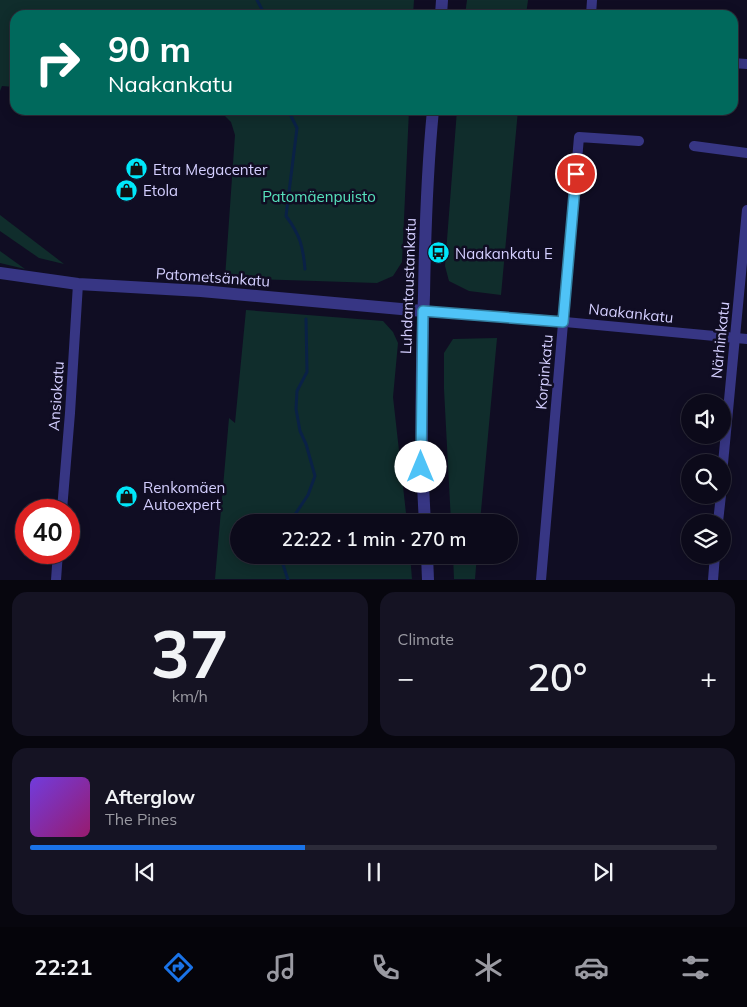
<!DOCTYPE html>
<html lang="en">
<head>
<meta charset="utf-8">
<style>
	body { margin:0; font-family:Mulish,sans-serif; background:#151323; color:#f1f3f6; height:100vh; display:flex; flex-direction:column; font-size:19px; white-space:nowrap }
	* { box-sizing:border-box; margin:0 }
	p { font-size:16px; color:#9a9aa2 }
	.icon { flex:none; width:28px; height:28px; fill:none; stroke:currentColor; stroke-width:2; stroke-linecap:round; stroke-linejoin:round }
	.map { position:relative; height:580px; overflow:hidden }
	.drawer { display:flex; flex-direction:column; gap:12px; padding:12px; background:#07060e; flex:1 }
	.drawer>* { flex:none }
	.banner { position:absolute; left:10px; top:10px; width:728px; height:105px; border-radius:15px; box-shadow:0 2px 12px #0003,0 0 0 1px #2c2b39; background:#00695c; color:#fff; overflow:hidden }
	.controls { position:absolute; left:681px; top:394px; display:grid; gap:10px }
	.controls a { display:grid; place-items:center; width:50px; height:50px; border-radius:50%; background:#0c0a1a; box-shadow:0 2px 12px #0003,0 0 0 1px #2c2b39; font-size:25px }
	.speed { position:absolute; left:15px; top:499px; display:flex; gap:10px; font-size:25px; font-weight:700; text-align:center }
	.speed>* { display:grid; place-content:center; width:65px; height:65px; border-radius:50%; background:#0c0a1a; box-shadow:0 2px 12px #0003,0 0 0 1px #2c2b39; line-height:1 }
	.speed .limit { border:8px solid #d22; background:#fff; color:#111 }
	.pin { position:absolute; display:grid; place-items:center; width:42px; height:42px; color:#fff; margin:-21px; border:2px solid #fff; border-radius:50%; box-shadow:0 1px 5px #0007 }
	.me { position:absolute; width:55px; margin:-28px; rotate:0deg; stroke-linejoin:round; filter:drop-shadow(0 0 4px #0008) }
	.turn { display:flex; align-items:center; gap:18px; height:105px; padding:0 15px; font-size:22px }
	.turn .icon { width:65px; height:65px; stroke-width:2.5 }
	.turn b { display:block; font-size:35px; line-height:42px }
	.big { font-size:38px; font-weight:600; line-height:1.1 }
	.drawer .widget { flex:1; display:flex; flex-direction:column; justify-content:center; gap:8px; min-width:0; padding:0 18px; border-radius:15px; background:#151323 }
	.drawer .dial { align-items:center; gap:0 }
	.dial b { font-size:65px; line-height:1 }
	.song { display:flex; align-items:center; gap:15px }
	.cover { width:60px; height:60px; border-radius:8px; background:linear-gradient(135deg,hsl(260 70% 55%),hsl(320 70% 35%)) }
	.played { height:5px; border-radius:2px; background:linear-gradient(90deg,#1a73e8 40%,#2c2b39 40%) }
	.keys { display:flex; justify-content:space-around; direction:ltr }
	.heat { display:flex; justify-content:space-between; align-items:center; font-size:28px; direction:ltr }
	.drawer .tiles { flex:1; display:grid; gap:12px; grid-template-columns:1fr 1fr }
	.widget:last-child { grid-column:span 2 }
	.trip { position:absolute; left:230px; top:514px; width:288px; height:50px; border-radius:25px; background:#0c0a1a; box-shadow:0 2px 12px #0003,0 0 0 1px #2c2b39; font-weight:600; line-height:50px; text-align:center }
	.tabs { display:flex; height:80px; justify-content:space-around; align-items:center; background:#05040a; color:#9a9aa2 }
	.tabs .icon { width:35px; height:35px }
	.tabs .selected { color:#1a73e8 }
	.tabs b { font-size:22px; color:#f1f3f6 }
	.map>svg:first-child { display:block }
	.green { fill:#102d2c }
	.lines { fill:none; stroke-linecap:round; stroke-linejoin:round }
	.stream { stroke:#0a2146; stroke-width:3 }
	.minor { stroke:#373684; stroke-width:10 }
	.tertiary { stroke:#373684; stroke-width:12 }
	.route-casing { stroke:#337fa1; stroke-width:12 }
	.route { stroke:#4fc3f7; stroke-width:9 }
	.labels { text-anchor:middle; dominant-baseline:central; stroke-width:5; stroke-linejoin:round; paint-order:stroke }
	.poi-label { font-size:15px; fill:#d4cfff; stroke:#100d23; text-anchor:start }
	.park-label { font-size:15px; fill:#57e3bd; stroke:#100d23 }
	.street-label { font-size:15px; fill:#d4cfff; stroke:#100d23 }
</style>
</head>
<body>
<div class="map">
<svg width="747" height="580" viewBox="0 0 747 580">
	<rect width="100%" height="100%" fill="#100d23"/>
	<g class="green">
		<polygon points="0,0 414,0 413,15 15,15 15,87 2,86 0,91"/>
		<polygon points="467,0 528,0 526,15 465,15"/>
		<polygon points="219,110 409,110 402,262 393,276 377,283 225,278 235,135 231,122"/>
		<polygon points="457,110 518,110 501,295 469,291 449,281 445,266"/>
		<polygon points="0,215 64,264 39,258 0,231"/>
		<polygon points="0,251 25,269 0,263"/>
		<polygon points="246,310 383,321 393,332 398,343 393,397 407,522 239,522 239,555 410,555 412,579 215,579 229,418 235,423"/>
		<polygon points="497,338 480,522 451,522 444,389 444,353 453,339"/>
		<polygon points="453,555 477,555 475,579 454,579"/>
	</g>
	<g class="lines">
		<g class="stream">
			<polyline points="257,0 265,15"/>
			<path d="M288,110l9,18 -11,88c14,19 17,30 19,53"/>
			<polyline points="286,522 296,513 308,495 315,476 306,444 300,431 296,409 297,391 307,372 306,319"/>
			<polyline points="280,555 288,580"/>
		</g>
		<g class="minor">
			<polyline points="591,15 592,0"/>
			<polyline points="732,63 747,64"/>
			<polyline points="694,146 747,153"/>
			<polyline points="423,311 533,319 747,339"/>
			<polyline points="722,474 747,210"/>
			<polyline points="62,510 70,413 78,284"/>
			<polyline points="718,522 721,495"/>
			<polyline points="56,580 58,552"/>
			<polyline points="541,580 579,137 639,141"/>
			<polyline points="713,580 715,555"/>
		</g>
		<g class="tertiary">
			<polyline points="441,15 442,0"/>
			<polyline points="0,273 78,284 201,291 423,311"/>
			<path d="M425,522c-5,-75 -4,-151 -1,-227 1,-61 3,-123 9,-185"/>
			<polyline points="427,555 428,580"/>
		</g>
	</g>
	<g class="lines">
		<defs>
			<polyline id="route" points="421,467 423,311 563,322 576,174"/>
		</defs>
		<use href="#route" class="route-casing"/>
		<use href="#route" class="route"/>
	</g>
	<defs>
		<symbol id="shop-disc" viewBox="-11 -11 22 22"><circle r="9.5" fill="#00e7fa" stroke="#100d23"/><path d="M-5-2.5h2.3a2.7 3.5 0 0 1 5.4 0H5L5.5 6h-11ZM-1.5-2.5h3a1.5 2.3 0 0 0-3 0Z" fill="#111"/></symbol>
		<symbol id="bus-disc" viewBox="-11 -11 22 22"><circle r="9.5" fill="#00e7fa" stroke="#100d23"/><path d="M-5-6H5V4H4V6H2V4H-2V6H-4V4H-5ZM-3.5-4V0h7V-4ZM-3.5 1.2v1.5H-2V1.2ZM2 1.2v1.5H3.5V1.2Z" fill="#111"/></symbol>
	</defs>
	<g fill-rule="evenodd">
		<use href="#shop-disc" x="124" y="156" width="25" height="25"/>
		<use href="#shop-disc" x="114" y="178" width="25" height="25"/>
		<use href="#bus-disc" x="426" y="240" width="25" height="25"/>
		<use href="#shop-disc" x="114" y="484" width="25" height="25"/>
	</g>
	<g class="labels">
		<g class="poi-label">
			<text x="153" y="169">Etra Megacenter</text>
			<text x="143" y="190">Etola</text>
			<text x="455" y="253">Naakankatu E</text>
			<text x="143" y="487">Renkomäen<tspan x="143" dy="17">Autoexpert</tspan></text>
		</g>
		<g class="park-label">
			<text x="319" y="196">Patomäenpuisto</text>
		</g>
		<g class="street-label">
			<text transform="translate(213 277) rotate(4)">Patometsänkatu</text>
			<text transform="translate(408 286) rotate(-88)">Luhdantaustankatu</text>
			<text transform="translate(631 313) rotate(6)">Naakankatu</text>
			<text transform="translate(720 340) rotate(-84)">Närhinkatu</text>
			<text transform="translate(544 372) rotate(-85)">Korpinkatu</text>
			<text transform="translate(56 396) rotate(-86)">Ansiokatu</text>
		</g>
	</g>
</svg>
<div class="controls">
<a><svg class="icon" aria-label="sound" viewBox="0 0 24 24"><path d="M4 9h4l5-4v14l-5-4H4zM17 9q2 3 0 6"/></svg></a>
<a><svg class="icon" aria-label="search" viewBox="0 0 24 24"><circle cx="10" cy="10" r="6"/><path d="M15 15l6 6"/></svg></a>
<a><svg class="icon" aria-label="layers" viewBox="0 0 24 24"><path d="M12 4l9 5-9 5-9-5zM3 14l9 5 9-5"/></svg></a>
</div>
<div class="speed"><div class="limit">40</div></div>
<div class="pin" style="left:576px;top:174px;background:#d93025"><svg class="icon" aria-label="arrive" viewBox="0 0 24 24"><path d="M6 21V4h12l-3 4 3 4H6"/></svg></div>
<svg class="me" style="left:421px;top:467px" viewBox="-20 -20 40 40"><circle r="19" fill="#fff"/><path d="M0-13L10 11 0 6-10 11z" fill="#4fc3f7"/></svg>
<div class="trip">22:22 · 1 min · 270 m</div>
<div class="banner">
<div class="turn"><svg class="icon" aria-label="right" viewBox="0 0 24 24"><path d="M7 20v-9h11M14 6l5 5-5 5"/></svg><div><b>90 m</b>Naakankatu</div></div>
</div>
</div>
<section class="drawer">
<div class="tiles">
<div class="widget dial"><b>37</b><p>km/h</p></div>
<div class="widget"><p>Climate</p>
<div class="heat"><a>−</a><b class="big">20°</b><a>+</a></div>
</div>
<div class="widget">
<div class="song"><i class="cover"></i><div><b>Afterglow</b><p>The Pines</p></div></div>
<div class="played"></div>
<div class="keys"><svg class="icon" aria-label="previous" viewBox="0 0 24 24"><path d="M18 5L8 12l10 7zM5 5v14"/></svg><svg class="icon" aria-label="pause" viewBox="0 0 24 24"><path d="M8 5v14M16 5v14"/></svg><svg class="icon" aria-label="next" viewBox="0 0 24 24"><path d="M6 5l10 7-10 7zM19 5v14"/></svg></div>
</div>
</div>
</section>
<nav class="tabs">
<b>22:21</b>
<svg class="icon selected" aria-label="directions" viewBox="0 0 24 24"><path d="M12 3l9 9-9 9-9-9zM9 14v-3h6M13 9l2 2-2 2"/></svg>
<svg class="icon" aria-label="music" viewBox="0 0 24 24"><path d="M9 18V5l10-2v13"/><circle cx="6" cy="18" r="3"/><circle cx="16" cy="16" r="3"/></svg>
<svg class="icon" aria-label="phone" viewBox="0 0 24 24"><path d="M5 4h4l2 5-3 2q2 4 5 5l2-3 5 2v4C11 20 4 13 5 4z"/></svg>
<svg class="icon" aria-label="climate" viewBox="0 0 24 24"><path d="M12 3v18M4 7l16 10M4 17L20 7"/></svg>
<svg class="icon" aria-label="car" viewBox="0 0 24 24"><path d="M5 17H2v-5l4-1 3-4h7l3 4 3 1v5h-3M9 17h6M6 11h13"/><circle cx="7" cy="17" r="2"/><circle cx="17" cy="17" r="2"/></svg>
<svg class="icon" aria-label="filters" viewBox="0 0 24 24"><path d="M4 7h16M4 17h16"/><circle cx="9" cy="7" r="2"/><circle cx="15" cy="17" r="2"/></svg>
</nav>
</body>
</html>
